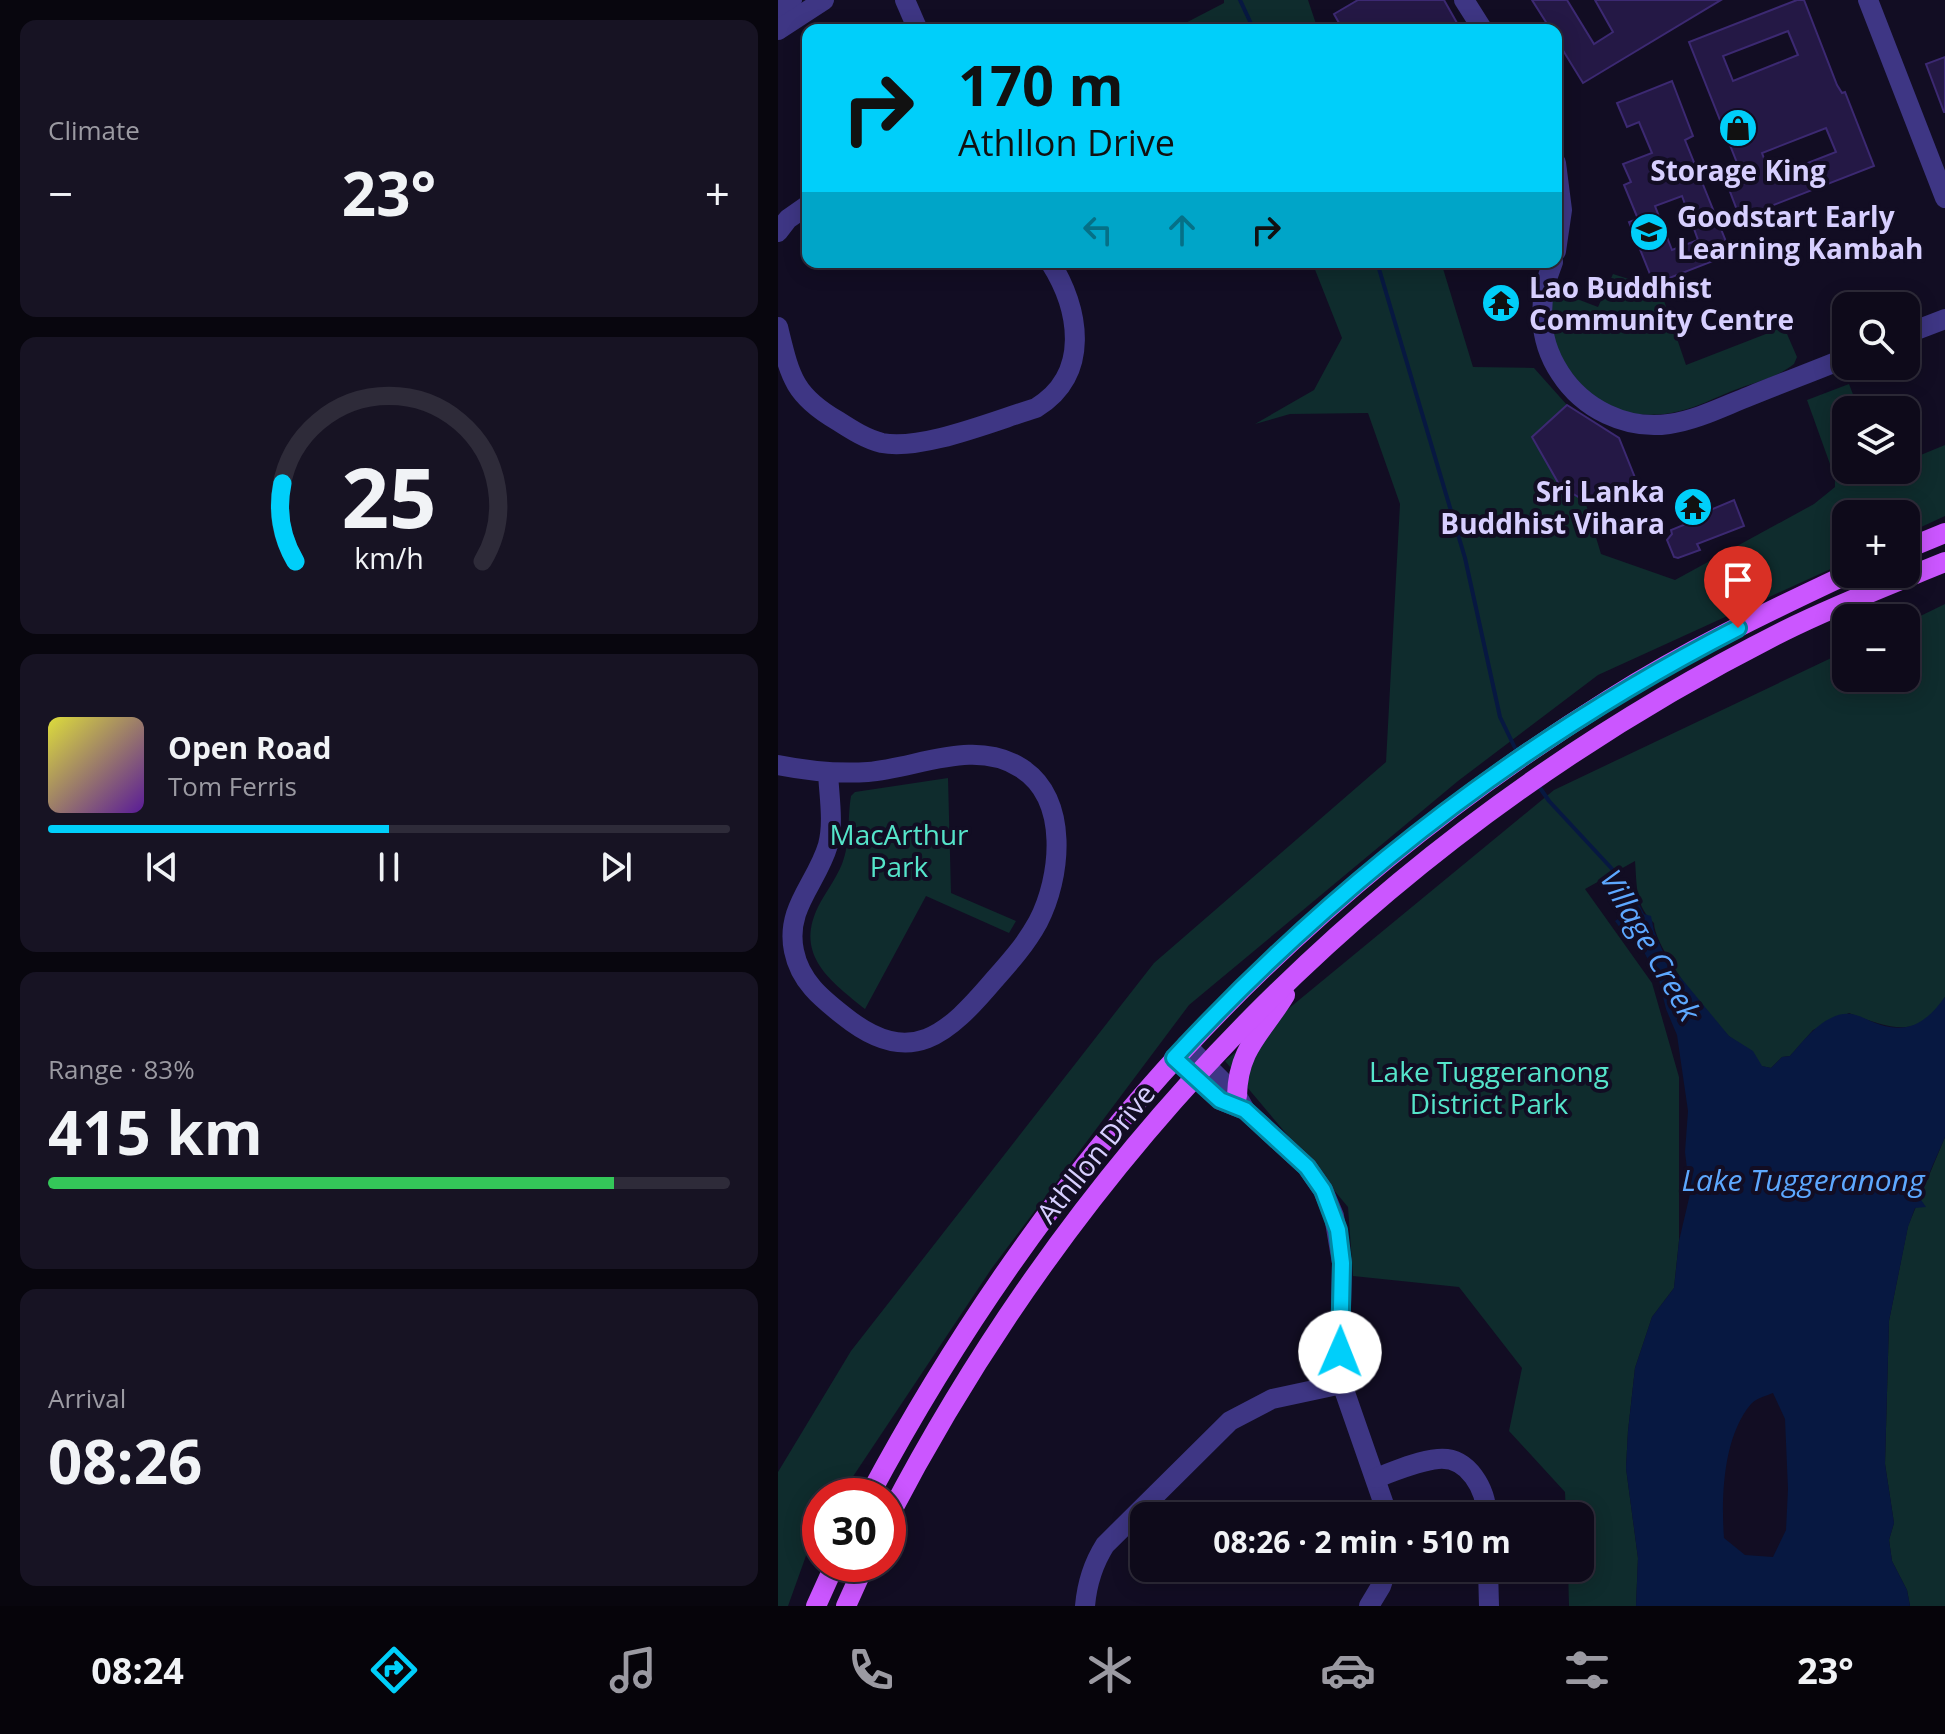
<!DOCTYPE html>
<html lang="en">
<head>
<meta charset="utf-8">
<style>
	body { margin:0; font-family:"Open Sans",sans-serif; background:#171323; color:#f1f3f6; height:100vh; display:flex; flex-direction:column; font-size:30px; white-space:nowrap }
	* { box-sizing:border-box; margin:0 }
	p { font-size:26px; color:#9b9aa2 }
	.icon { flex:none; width:44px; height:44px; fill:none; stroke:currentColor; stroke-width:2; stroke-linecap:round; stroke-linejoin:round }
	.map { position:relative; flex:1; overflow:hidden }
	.drawer { display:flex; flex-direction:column; gap:20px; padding:20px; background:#08060e; width:778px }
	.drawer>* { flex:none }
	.guide { position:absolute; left:24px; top:24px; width:760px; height:244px; border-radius:16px; box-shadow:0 4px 20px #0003,0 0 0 2px #2e2b39; background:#00cffa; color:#111; overflow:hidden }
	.tools { position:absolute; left:1054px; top:292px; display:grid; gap:16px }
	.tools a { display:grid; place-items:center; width:88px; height:88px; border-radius:16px; background:#0e0a1a; box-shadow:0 4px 20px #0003,0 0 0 2px #2e2b39; font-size:40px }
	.speed { position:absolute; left:24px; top:1478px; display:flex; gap:16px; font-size:40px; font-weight:700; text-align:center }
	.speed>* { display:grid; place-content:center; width:104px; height:104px; border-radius:50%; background:#0e0a1a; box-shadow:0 4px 20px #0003,0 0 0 2px #2e2b39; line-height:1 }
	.speed .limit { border:12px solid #d22; background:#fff; color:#111 }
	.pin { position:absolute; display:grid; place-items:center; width:68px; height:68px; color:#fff; margin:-82px -34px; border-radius:50% 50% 50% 0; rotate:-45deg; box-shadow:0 0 8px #0007 }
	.pin .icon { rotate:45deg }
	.me { position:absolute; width:88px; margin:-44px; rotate:1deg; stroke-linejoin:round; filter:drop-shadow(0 0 6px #0008) }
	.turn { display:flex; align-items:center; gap:28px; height:168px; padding:0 24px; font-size:36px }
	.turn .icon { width:104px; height:104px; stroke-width:2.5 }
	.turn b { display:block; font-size:56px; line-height:68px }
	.lanes { display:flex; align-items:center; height:76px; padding:0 24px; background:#0003; justify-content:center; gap:40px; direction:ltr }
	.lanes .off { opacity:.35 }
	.big { font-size:60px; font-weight:700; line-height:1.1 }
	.drawer .card { flex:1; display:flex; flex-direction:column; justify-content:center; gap:12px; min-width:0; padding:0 28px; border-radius:16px; background:#171323 }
	.drawer .dial { align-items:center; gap:0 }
	.dial svg { height:208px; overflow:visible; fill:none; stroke:#2e2b39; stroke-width:7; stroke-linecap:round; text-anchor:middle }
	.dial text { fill:#f1f3f6; stroke:none }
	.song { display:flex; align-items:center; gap:24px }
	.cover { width:96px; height:96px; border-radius:12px; background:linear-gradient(135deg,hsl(60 70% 55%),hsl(270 70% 35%)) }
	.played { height:8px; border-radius:4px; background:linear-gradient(90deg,#00cffa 50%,#2e2b39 50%) }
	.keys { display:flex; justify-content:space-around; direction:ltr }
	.heat { display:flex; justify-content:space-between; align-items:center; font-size:44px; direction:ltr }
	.charge { height:12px; border-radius:6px; background:linear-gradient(90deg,#34c759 83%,#2e2b39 0) }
	.trip { position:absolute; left:352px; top:1502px; width:464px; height:80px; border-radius:16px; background:#0e0a1a; box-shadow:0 4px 20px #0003,0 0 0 2px #2e2b39; font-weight:700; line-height:80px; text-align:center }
	.menu { display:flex; height:128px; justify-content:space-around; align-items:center; background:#06040a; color:#9b9aa2 }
	.menu .icon { width:56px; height:56px }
	.menu .on { color:#00cffa }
	.menu b { font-size:36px; color:#f1f3f6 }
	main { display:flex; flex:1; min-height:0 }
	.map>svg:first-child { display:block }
	.green { fill:#0f2c2d }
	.water { fill:#071841; fill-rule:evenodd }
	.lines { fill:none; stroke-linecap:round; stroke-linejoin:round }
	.stream { stroke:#071841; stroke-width:4 }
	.building { fill:#241845; stroke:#3c2972; stroke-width:2; fill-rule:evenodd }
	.minor { stroke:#3e3684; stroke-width:20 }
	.major { stroke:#cb56ff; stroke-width:20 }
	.route-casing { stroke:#0087a2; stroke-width:20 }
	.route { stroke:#00cffa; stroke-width:14 }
	.labels { text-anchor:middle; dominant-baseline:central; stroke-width:8; stroke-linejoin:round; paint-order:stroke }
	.poi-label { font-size:28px; font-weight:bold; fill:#d7cfff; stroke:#120d23; text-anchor:start }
	.park-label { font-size:28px; fill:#55e4ca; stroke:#120d23 }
	.street-label { font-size:28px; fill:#d7cfff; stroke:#120d23 }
	.water-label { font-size:30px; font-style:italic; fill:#5da8ff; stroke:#120d23 }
</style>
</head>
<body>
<main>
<section class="drawer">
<div class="card"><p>Climate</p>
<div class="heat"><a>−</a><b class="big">23°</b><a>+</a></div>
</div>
<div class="card dial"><svg viewBox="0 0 100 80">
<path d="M14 69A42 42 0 1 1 86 69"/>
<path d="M14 69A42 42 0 0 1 9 39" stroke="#00cffa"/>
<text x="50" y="56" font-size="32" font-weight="700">25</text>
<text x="50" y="72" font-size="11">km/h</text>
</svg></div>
<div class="card">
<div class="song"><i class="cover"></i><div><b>Open Road</b><p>Tom Ferris</p></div></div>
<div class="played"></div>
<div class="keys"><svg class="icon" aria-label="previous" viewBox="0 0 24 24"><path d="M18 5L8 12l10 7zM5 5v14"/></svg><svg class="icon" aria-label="pause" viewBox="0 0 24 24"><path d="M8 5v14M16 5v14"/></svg><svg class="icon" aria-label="next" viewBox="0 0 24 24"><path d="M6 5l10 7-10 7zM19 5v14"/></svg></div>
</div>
<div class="card"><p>Range · 83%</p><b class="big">415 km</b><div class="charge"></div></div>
<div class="card"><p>Arrival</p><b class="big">08:26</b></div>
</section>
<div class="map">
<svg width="1167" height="1606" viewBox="0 0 1167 1606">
	<rect width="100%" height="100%" fill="#120d23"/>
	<g class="green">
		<polygon points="446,0 530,0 540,30 394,30 446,3"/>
		<polygon points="534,262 663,262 695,367 756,368 789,405 782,486 807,501 823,554 897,580 1036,504 1057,487 1057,478 1029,400 1071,384 1081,410 1068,410 1068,470 1128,470 1128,461 1167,445 1167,516 1128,534 1128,514 1068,514 1068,562 820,675 680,781 411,1005 214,1268 62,1496 42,1496 42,1527 34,1539 10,1606 0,1606 0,1472 73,1351 376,963 608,762 622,504 590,413 512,414 477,424 536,390 564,338"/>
		<path d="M835,274l47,15 26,76 98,-38 13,30 -3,7c-17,14 -43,19 -62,27 -17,7 -35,16 -52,20 -56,14 -96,-11 -122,-60 -8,-16 -11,-44 -2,-60l42,16z"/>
		<path d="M1167,604v393c-5,7 -10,15 -16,21 -23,19 -56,4 -80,-5l-36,17 -23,26 -8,1 -11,11 -10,-2c-10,-18 -16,-17 -31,-29 -20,-16 -76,-90 -76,-114 -19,-17 -17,-38 -19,-62l-50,28 67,94 27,94v164l-5,47 -22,29 -17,51 -7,63 -2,37 12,90 -2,48h-67l-1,-38h12v-52h-14l-1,-24 -56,-61 13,-63 -63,-81 -106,-11 -5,-69 -123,-146 329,-271 292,-139v27h60v-55z"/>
		<path d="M170,778l3,115 65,28 -7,12 -83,-37 -61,113c-33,-27 -71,-53 -47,-102 7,-14 18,-28 24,-43 9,-23 5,-44 9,-68l4,-4z"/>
		<polygon points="1167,1137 1167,1606 1132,1606 1129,1590 1114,1561 1111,1540 1116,1523 1107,1464 1111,1321 1130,1226"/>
	</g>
	<path class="water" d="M861,904l5,10 7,2 3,15 13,30 62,75 24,15 9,15 9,2 11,-11 8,-1c14,-16 36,-45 61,-42 9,1 20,8 30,11 30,9 47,-5 64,-28v140l-26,60 7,10 -11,1 -7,19 -19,94 -4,143 9,59 -5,17 3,21 15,29 3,16h-274l2,-48 -12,-90 2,-37 7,-63 17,-51 22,-29 5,-47 11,-47 -5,-42 3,-41 -11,-76 -11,-26 -7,-29 -15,-28 -18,-16 -11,-15zM995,1393l12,26 3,70 -2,41 -13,27 -28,-2 -21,-17c-3,-41 -1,-101 27,-134 5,-6 15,-8 22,-11z"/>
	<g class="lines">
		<g class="stream">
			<polyline points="462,0 476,30"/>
			<polyline points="599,262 687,558 722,717 740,754"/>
			<polyline points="760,785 771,801 836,871 856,910"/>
		</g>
	</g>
	<g class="building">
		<polygon points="580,0 666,0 683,30 565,30 556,14"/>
		<polygon points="754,0 789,0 816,44 835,32 817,0 943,0 805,83 778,39 778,30 773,30"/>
		<path d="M1019,0h7l33,85 5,8 3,-1 29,74 -134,52 -11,-29 16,-6 -56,-141zM1010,31l10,24 -65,26 -10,-25zM1048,128l10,24 -41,16 -1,-4 -24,10 -8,-21z"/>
		<polygon points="1167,57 1167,112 1166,112 1148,64"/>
		<path d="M894,81l21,55 -8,4 46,114 -77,30 -25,-62 9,-3 -14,-34 7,-3 -8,-18 29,-11 -13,-31 -12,5 -10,-24zM904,196l16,44 -26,10 -17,-44z"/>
		<polygon points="789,405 841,438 860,485 807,501 782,486 754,437"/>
		<polygon points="925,498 930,511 956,500 966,526 919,544 922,550 900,558 896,557 889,540 894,534 893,530 918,520 912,503"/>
	</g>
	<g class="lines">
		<g class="minor">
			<polyline points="127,0 140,30"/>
			<polyline points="686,0 705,30"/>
			<polyline points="1090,0 1167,198"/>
			<polyline points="0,10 14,0"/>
			<polyline points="0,30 46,0"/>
			<polyline points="778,163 784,210 778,251"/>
			<polyline points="0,232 10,219 30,205"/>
			<path d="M775,262c-15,37 -16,76 7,111 23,36 66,57 109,51 28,-4 55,-18 81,-28 32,-13 64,-25 96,-38"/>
			<path d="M0,327c12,49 15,68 60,94 14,9 28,18 44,22 40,8 114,-23 154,-35 55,-33 44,-99 14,-146"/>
			<polyline points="1128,334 1167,319"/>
			<path d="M0,765c30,6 60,9 90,7 50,-4 106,-34 153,-4 49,31 40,110 17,154 -12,22 -28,40 -44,58 -46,54 -83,90 -150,36 -23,-18 -44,-35 -50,-65 -9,-43 23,-68 34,-106 6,-23 1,-49 0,-73"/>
			<polyline points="408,1045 459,1096 467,1110 529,1167 545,1190 556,1216 564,1263 562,1352 564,1384 610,1516"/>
			<polyline points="396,1058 442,1100 467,1110"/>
			<path d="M598,1478c19,-7 41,-17 62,-19 31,-3 48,31 49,57"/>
			<polyline points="710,1568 711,1606"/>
			<path d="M307,1606c2,-23 8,-42 20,-61l125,-124 42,-22 70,-15"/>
			<polyline points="591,1606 603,1586 609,1568"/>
		</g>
		<g class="major">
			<polyline points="1128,549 1167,533"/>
			<path d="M459,1096c1,-48 25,-63 48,-101"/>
			<path d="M91,1496c180,-336 417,-594 741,-797 76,-48 157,-87 238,-125"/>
			<path d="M110,1518c201,-385 507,-691 896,-887 52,-26 107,-47 161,-69"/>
			<polyline points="38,1606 57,1564"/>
			<polyline points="68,1606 87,1564"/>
		</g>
	</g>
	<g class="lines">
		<defs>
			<path id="route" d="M562,1352l2,-89 -4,-33 -15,-40 -16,-23 -62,-57 -25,-10 -46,-42c162,-175 352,-321 564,-430"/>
		</defs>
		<use href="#route" class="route-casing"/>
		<use href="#route" class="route"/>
	</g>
	<defs>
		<symbol id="shop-disc" viewBox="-11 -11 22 22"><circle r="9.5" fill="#00cffa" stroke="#120d23"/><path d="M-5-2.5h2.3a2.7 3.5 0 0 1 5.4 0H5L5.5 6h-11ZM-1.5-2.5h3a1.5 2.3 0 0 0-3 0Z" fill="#111"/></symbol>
		<symbol id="school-disc" viewBox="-11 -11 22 22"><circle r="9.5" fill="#00cffa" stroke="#120d23"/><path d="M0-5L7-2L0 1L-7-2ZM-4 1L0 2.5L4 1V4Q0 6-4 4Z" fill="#111"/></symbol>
		<symbol id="temple-disc" viewBox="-11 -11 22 22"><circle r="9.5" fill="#00cffa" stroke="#120d23"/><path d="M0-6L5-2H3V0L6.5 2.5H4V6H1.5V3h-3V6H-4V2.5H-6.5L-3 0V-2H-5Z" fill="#111"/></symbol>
	</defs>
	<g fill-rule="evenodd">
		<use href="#shop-disc" x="938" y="106" width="44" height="44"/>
		<use href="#school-disc" x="849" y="210" width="44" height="44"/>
		<use href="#temple-disc" x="701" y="281" width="44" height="44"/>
		<use href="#temple-disc" x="893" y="485" width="44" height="44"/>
	</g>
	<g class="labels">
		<g class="poi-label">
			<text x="960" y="170" text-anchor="middle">Storage King</text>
			<text x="899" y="216">Goodstart Early<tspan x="899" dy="32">Learning Kambah</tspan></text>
			<text x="751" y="287">Lao Buddhist<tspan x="751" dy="32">Community Centre</tspan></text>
			<text x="887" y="491" text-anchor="end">Sri Lanka<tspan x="887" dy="32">Buddhist Vihara</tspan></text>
		</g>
		<g class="park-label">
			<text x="121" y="834">MacArthur<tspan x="121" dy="32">Park</tspan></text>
			<text x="711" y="1071">Lake Tuggeranong<tspan x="711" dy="32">District Park</tspan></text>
		</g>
		<g class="street-label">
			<text transform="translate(317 1153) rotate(-51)">Athllon Drive</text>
		</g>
		<g class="water-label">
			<text transform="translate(873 945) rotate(60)">Village Creek</text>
			<text x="1025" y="1179">Lake Tuggeranong</text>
		</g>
	</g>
</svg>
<div class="tools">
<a><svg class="icon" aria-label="search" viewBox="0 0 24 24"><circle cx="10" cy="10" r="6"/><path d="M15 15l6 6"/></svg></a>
<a><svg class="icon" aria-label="layers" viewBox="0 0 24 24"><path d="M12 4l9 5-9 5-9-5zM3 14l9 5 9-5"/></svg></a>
<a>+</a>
<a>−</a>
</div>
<div class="speed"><div class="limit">30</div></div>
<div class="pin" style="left:960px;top:628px;background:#d93025"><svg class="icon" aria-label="arrive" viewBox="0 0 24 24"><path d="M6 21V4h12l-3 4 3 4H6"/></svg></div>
<svg class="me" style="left:562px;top:1352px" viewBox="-20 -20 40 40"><circle r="19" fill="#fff"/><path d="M0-13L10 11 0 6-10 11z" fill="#00cffa"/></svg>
<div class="trip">08:26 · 2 min · 510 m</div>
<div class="guide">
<div class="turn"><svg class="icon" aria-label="right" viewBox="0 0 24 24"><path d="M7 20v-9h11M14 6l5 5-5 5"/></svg><div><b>170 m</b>Athllon Drive</div></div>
<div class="lanes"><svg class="icon off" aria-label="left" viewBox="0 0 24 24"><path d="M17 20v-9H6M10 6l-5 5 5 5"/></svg><svg class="icon off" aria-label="ahead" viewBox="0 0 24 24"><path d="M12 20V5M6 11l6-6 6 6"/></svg><svg class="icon" aria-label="right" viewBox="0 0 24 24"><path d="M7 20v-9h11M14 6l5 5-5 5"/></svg></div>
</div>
</div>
</main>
<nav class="menu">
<b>08:24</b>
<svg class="icon on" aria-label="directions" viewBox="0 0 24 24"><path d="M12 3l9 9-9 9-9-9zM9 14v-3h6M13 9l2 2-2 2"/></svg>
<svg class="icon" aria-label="music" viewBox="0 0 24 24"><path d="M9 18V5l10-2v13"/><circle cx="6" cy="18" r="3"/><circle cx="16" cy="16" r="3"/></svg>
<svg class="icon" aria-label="phone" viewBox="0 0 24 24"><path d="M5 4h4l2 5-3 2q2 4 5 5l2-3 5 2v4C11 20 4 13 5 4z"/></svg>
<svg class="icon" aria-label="climate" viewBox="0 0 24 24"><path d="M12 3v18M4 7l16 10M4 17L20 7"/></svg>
<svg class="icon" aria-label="car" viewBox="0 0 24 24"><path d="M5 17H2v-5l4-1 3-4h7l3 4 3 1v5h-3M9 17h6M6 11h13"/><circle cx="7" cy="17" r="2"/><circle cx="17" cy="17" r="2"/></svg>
<svg class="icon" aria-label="filters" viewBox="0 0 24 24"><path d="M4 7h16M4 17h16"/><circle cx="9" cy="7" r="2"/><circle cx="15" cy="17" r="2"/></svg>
<b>23°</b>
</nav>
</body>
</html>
